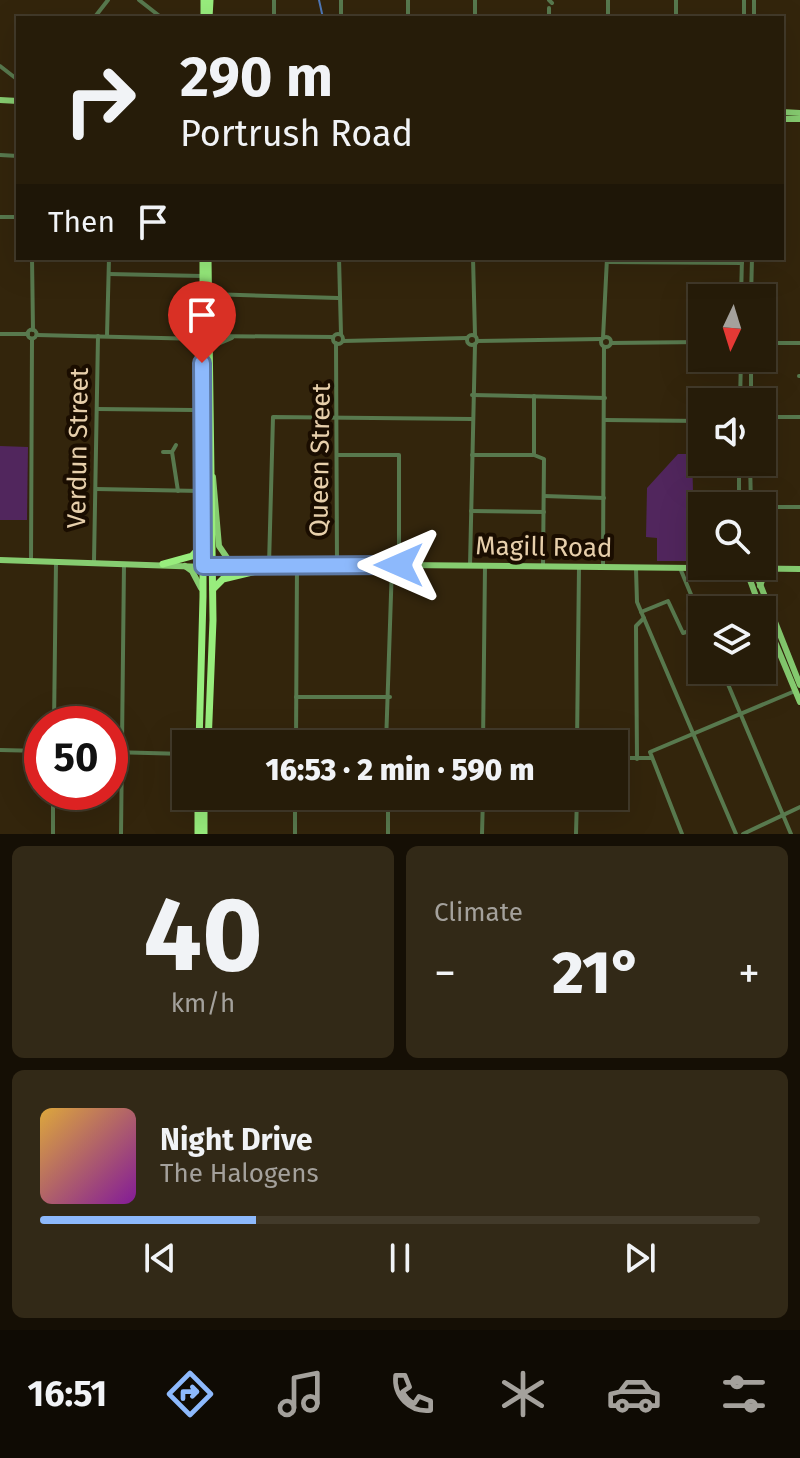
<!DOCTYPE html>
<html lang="en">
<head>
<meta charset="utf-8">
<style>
	body { margin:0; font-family:"Fira Sans",sans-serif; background:#322917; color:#f1f3f6; height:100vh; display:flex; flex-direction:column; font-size:30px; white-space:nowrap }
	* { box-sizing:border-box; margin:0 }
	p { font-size:26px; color:#a4a19c }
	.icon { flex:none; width:44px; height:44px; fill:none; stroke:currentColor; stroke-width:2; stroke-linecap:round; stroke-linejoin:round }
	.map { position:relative; height:834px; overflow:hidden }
	.drawer { display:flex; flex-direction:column; gap:12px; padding:12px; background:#150f05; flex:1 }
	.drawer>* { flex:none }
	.hud { position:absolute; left:16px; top:16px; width:768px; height:244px; border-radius:0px; box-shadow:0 8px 32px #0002,0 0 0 2px #423a2a; background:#261c09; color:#f1f3f6; overflow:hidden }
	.needle { width:52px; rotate:184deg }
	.controls { position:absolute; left:688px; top:284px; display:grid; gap:16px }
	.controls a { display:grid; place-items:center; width:88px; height:88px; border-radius:0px; background:#261c09; box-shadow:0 8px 32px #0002,0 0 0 2px #423a2a; font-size:40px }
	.speed { position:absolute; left:24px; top:706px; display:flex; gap:16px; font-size:40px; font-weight:700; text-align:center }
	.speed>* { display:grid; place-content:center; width:104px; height:104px; border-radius:50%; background:#261c09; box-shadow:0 8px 32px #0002,0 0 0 2px #423a2a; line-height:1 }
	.speed .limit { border:12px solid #d22; background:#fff; color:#111 }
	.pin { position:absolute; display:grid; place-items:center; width:68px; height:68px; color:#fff; margin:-82px -34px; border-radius:50% 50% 50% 0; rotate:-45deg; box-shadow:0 0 8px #0007 }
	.pin .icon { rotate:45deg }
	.me { position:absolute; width:88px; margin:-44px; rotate:270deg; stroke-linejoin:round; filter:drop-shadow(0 0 6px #0008) }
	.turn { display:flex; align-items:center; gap:28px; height:168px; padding:0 32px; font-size:36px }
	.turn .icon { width:104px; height:104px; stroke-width:2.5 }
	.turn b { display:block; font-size:56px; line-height:68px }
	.then { display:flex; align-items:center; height:76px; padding:0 32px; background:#0003; gap:16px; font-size:30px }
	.big { font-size:60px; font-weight:800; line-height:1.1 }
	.drawer .widget { flex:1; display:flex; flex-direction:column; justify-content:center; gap:12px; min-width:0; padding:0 28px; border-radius:12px; background:#322917 }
	.drawer .dial { align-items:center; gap:0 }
	.dial b { font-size:104px; line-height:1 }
	.song { display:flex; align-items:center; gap:24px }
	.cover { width:96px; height:96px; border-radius:12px; background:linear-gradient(135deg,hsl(40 70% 55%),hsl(290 70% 35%)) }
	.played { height:8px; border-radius:4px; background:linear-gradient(90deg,#8db9fc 30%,#423a2a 30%) }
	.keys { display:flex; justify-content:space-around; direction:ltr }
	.heat { display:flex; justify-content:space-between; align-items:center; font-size:44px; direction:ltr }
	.drawer .tiles { flex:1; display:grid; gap:12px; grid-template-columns:1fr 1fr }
	.widget:last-child { grid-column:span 2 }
	.trip { position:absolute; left:172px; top:730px; width:456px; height:80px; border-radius:0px; background:#261c09; box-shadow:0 8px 32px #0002,0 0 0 2px #423a2a; font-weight:800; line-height:80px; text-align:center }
	.tab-bar { display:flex; height:128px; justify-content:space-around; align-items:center; background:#0f0b04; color:#a4a19c }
	.tab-bar .icon { width:56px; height:56px }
	.tab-bar .selected { color:#8db9fc }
	.tab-bar b { font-size:36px; color:#f1f3f6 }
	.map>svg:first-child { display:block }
	.green { fill:#51265d }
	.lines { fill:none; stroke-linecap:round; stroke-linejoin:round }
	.stream { stroke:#4f78b7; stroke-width:2 }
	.minor { stroke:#58794e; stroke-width:4 }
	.major { stroke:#86cc70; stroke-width:6 }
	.highway { stroke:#98ed7d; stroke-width:7 }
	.route-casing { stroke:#5c78a4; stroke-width:20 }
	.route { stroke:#8db9fc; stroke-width:14 }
	.labels { text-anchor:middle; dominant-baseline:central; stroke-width:8; stroke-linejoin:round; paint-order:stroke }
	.street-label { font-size:26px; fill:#e7cfab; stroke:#1a0d00 }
</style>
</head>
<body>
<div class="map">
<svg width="800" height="834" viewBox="0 0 800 834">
	<rect width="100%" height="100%" fill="#33250c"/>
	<g class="green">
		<polygon points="0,446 28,447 27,520 0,520"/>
		<polygon points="678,454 692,454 693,491 739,492 739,506 702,506 702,538 692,538 692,561 657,561 657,538 646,537 647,488"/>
	</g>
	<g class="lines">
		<polyline class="stream" points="319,0 323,18"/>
		<g class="minor">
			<polyline points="139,0 162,18"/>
			<polyline points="549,0 552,3"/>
			<polyline points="608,0 608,18"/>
			<polyline points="94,18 108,0"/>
			<polyline points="274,18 274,0"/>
			<polyline points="341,18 341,0"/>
			<polyline points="408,18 408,0"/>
			<polyline points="475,18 475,0"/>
			<polyline points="549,18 549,8"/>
			<polyline points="676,18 676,0"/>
			<polyline points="744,18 744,0"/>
			<polyline points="754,18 754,0"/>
			<polyline points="0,66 18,80"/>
			<polyline points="0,155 18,156"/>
			<polyline points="0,217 18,217"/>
			<polyline points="32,258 33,330"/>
			<polyline points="339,258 341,334"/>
			<polyline points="473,258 475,335"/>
			<polyline points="544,258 544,259"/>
			<polyline points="607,262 742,263"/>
			<polyline points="109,274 202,276"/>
			<polyline points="208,294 338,298"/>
			<polyline points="741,298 742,258"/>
			<polyline points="751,298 752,258"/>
			<circle cx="32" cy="334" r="4.5"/>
			<circle cx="338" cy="339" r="5"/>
			<polyline points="0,334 28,334"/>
			<circle cx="472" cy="340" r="5"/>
			<polyline points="37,335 202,339"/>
			<polyline points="107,336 109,258"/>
			<polyline points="184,336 201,330"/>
			<polyline points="208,336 333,337"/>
			<circle cx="606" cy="342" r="5"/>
			<polyline points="603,338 607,258"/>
			<polyline points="343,341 467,338"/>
			<polyline points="477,341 601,339"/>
			<polyline points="336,343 337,565"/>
			<polyline points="611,343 702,342"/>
			<polyline points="762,343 800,343"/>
			<polyline points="211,347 232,338"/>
			<polyline points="799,376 800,376"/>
			<polyline points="472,395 605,398"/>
			<polyline points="534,396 534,455 544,459 543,567"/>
			<polyline points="740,402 741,358"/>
			<polyline points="751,402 751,358"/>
			<polyline points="97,409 194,410"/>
			<polyline points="762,417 800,417"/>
			<polyline points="605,420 702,421"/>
			<polyline points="163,452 172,452"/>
			<polyline points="172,452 178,491"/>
			<polyline points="172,452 176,445"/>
			<polyline points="338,455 399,455 399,565"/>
			<polyline points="472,455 533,455"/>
			<polyline points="750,462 751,506"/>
			<polyline points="96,489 201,491"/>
			<polyline points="544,496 604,498"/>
			<polyline points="739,506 739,462"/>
			<polyline points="762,507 800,507"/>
			<polyline points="471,511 544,512"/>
			<polyline points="31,561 32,339"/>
			<polyline points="94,561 98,336"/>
			<polyline points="269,565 273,417 472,419"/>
			<polyline points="470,566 475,344"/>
			<polyline points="603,567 604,347"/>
			<polyline points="680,568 702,621"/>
			<polyline points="636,569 637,602 736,834"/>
			<polyline points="641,612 668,601 683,633 702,627"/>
			<polyline points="722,670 791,834"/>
			<polyline points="296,697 390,697"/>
			<polyline points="54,724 56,562"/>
			<polyline points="296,744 297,564"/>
			<polyline points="386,744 392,565"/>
			<polyline points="483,744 485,566"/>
			<polyline points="577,744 579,567"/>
			<polyline points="0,750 42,751"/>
			<polyline points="110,752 186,754"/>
			<polyline points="614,758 651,758"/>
			<polyline points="637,759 636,626 644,618"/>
			<polyline points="388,796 388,834"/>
			<polyline points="53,834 53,792"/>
			<polyline points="121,834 124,564"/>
			<polyline points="295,834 295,796"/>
			<polyline points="482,834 483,796"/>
			<polyline points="576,834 577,796"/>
			<polyline points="682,834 650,752 795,691"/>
			<polyline points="743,834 800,807"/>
		</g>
		<g class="major">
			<polyline points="0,100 18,101"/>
			<polyline points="782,112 800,113"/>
			<polyline points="782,119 800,119"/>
			<polyline points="213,477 219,546 234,568"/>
			<polyline points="0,560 234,568 297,564 800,569"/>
			<polyline points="185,566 192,571 201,588"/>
			<polyline points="746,569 761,610"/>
			<polyline points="754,569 800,685"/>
			<polyline points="760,586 763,578 776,569"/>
			<polyline points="762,611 800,702"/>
		</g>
		<g class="highway">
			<polyline points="204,18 204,0"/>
			<polyline points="209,18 210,0"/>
			<polyline points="163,564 192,556 202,545"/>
			<polyline points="213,589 223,579 269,568"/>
			<polyline points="199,744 203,597 203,258"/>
			<polyline points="208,744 213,620 208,258"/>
			<polyline points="198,834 198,796"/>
			<polyline points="204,834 204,796"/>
		</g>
	</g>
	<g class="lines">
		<defs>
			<polyline id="route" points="202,363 203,566 399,565"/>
		</defs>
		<use href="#route" class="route-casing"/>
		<use href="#route" class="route"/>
	</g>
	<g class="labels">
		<g class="street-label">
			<text transform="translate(78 448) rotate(-89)">Verdun Street</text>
			<text transform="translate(320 460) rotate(-89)">Queen Street</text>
			<text transform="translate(544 547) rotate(1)">Magill Road</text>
		</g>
	</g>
</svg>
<div class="controls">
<a><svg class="needle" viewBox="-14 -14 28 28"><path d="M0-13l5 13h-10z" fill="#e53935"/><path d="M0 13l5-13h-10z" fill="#a4a19c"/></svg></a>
<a><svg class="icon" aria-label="sound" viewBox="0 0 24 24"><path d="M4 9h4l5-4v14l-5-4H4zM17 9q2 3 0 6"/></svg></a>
<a><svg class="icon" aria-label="search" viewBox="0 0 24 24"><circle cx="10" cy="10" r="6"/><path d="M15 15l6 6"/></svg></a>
<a><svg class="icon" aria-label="layers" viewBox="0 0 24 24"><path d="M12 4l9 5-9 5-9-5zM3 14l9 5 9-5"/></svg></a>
</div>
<div class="speed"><div class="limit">50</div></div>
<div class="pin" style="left:202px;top:363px;background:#d93025"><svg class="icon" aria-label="arrive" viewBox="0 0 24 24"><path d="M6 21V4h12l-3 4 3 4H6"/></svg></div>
<svg class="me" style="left:399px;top:565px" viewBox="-20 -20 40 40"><path d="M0-17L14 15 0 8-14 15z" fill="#8db9fc" stroke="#fff" stroke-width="4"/></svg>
<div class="trip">16:53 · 2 min · 590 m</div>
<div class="hud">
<div class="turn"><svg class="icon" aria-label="right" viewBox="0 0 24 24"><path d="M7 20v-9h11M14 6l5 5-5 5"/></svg><div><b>290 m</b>Portrush Road</div></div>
<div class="then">Then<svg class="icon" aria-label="arrive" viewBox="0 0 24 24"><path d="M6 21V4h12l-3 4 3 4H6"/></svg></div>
</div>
</div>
<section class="drawer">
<div class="tiles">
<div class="widget dial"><b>40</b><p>km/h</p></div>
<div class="widget"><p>Climate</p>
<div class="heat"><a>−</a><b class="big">21°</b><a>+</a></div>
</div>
<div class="widget">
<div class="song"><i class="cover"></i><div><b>Night Drive</b><p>The Halogens</p></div></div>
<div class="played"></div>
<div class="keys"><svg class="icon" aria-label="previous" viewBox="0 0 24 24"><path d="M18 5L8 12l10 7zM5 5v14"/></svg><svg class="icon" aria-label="pause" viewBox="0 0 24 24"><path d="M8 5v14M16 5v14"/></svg><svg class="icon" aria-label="next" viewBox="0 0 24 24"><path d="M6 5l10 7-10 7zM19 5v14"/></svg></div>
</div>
</div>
</section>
<nav class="tab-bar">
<b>16:51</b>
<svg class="icon selected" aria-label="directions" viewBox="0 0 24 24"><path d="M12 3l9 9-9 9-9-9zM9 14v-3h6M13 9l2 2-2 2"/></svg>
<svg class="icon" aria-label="music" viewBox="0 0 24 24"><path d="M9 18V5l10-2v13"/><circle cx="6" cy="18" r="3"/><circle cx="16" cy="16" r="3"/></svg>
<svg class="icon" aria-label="phone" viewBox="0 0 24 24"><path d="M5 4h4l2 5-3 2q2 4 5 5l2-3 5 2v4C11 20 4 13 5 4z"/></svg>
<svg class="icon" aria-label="climate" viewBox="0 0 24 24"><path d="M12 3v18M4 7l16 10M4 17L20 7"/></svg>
<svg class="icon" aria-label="car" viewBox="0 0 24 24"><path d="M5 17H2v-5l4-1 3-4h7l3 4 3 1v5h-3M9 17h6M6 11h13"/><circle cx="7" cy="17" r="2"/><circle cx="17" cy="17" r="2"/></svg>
<svg class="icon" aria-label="filters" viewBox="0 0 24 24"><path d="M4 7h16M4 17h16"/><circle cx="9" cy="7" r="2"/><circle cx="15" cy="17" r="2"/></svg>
</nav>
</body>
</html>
